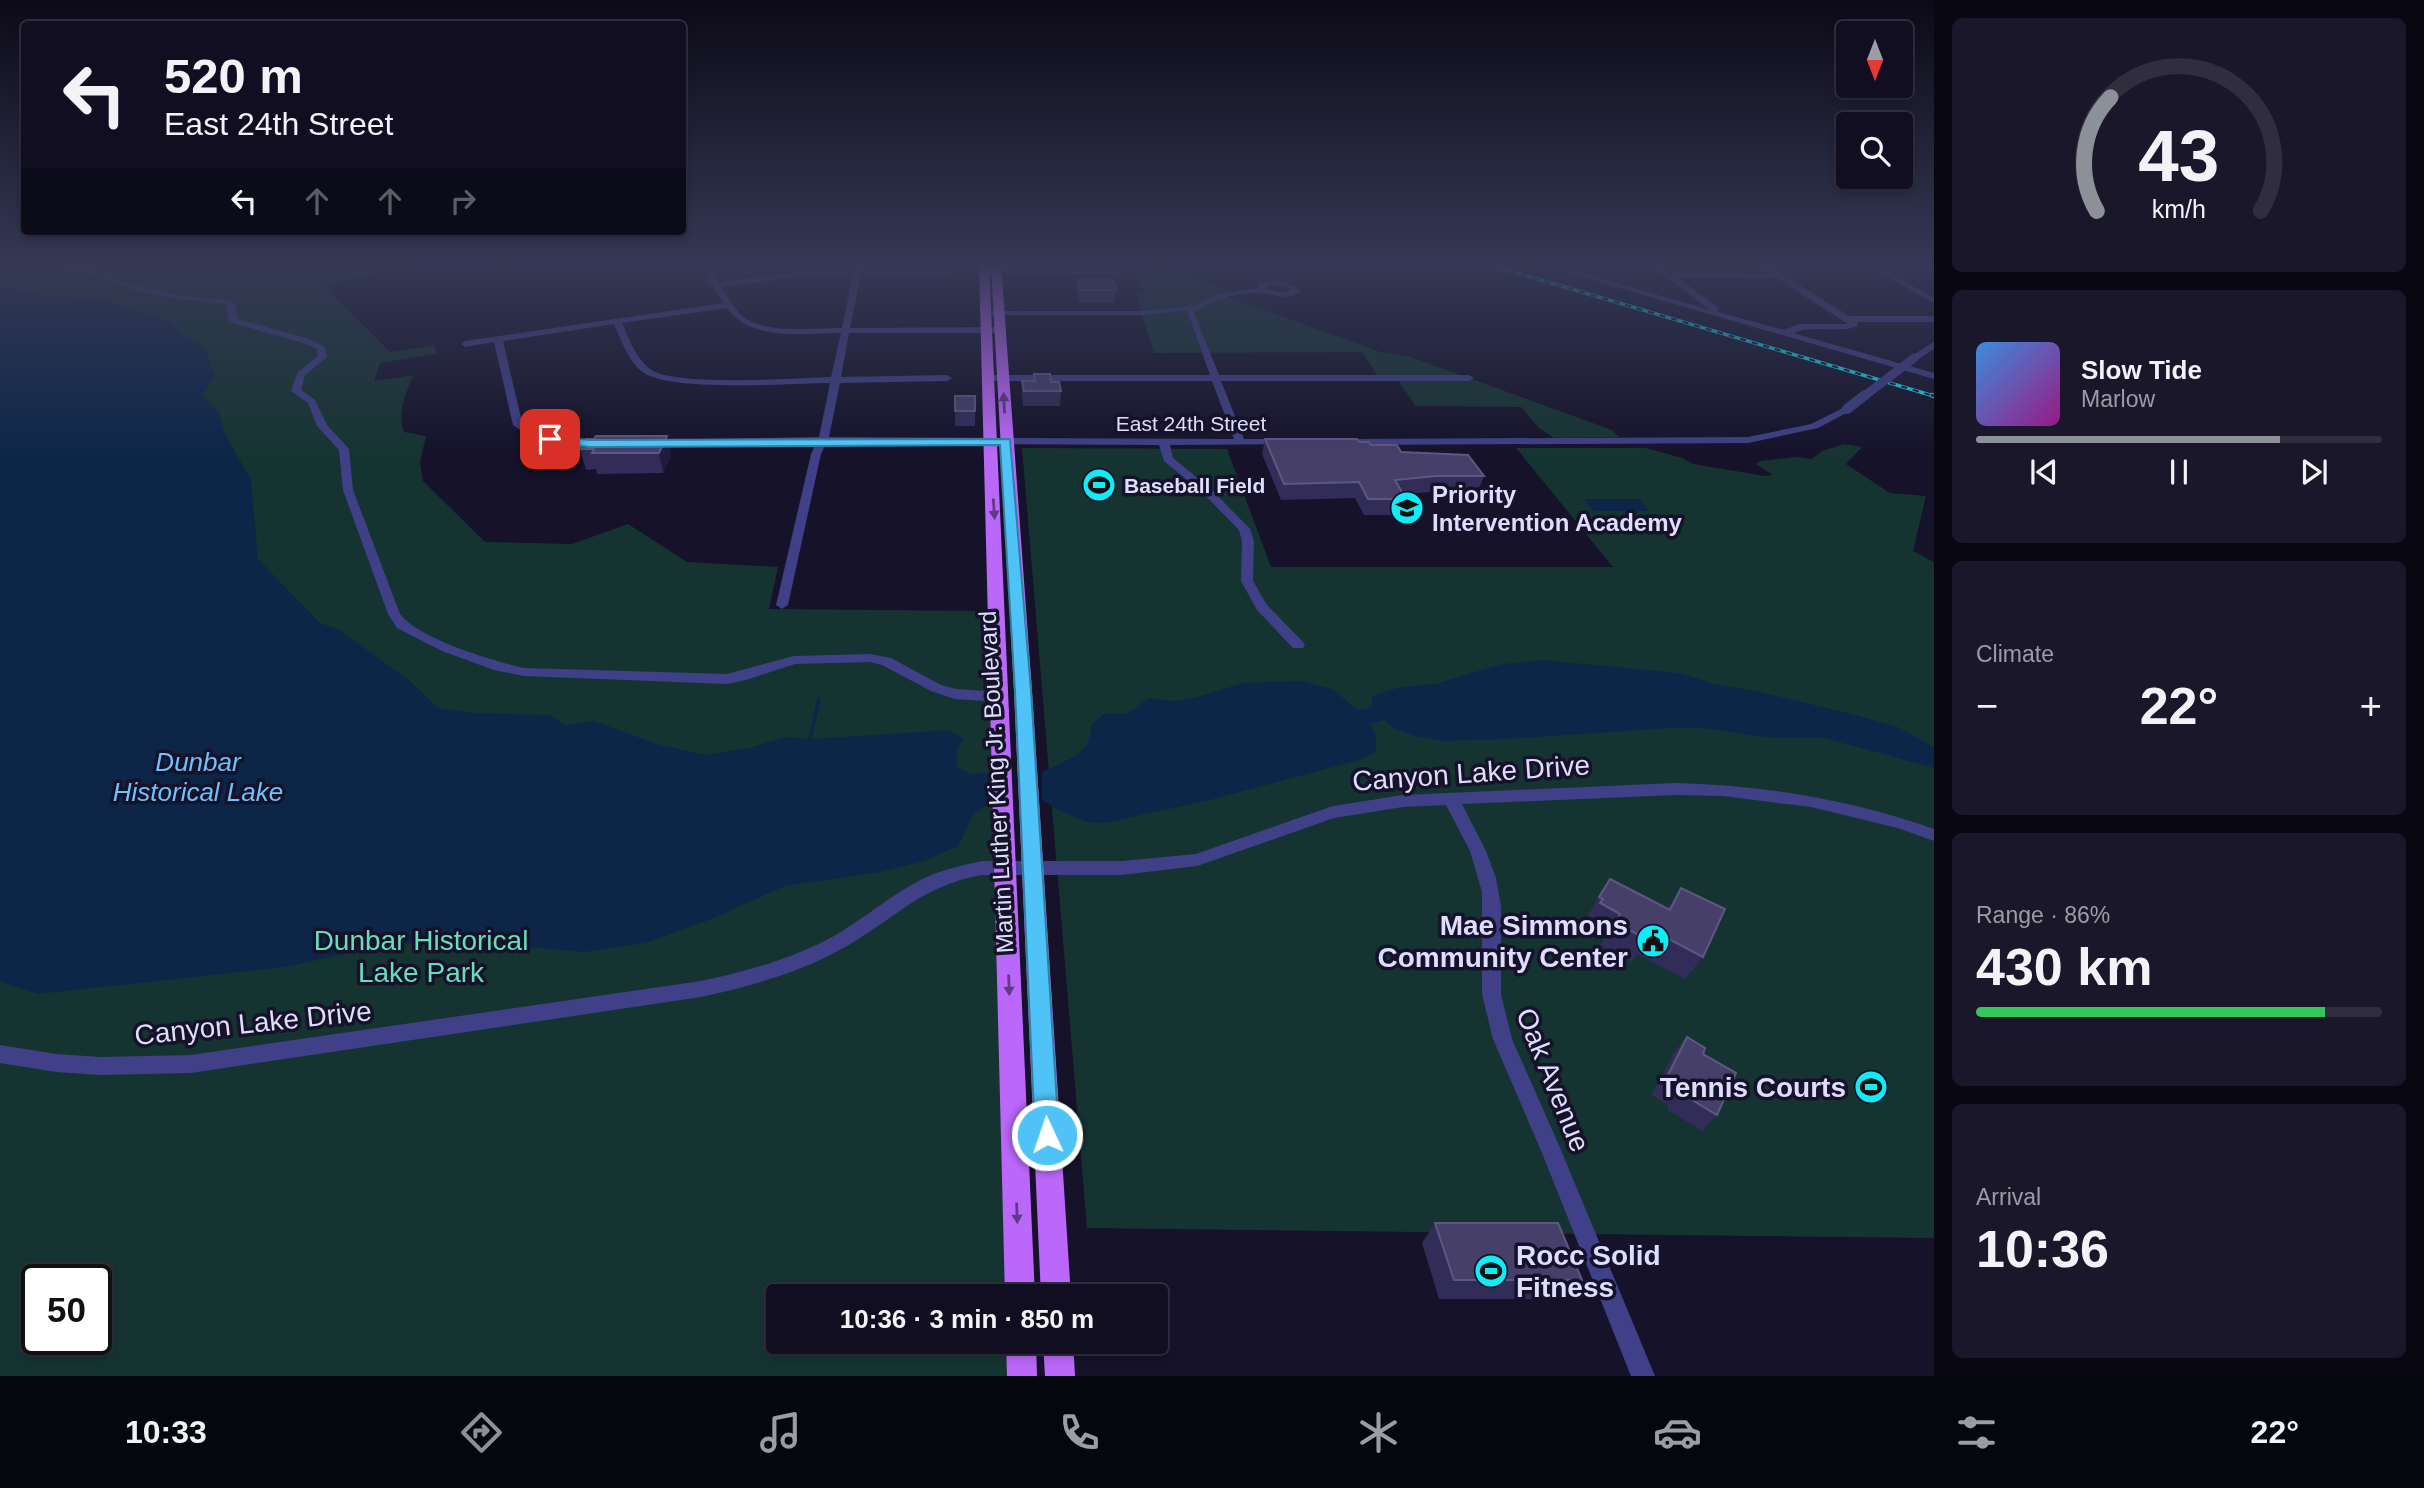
<!DOCTYPE html>
<html lang="en">
<head>
<meta charset="utf-8">
<style>
	body { margin:0; font-family:Arial,sans-serif; background:#191729; color:#f1f3f6; height:100vh; display:flex; flex-direction:column; font-size:26px; white-space:nowrap }
	* { box-sizing:border-box; margin:0 }
	p { font-size:23px; color:#9c9ca5 }
	.icon { flex:none; width:38px; height:38px; fill:none; stroke:currentColor; stroke-width:2; stroke-linecap:round; stroke-linejoin:round }
	.map { position:relative; flex:1; overflow:hidden }
	.panel { display:flex; flex-direction:column; gap:18px; padding:18px; background:#090812; width:490px }
	.panel>* { flex:none }
	.top-card { position:absolute; left:21px; top:21px; width:665px; height:214px; border-radius:7px; box-shadow:0 4px 10px #0003,0 0 0 2px #302e3e; background:#100e20; color:#f1f3f6; overflow:hidden }
	.needle { width:46px; rotate:180deg }
	.buttons { position:absolute; left:1836px; top:21px; display:grid; gap:14px }
	.buttons a { display:grid; place-items:center; width:77px; height:77px; border-radius:7px; background:#100e20; box-shadow:0 4px 10px #0003,0 0 0 2px #302e3e; font-size:35px }
	.speed { position:absolute; left:21px; top:1264px; display:flex; gap:14px; font-size:35px; font-weight:700; text-align:center }
	.speed>* { display:grid; place-content:center; width:91px; height:91px; border-radius:50%; background:#100e20; box-shadow:0 4px 10px #0003,0 0 0 2px #302e3e; line-height:1 }
	.speed .limit { border:4px solid #111; border-radius:10px; background:#fff; color:#111 }
	.pin { position:absolute; display:grid; place-items:center; width:60px; height:60px; color:#fff; margin:-30px; border-radius:14px; box-shadow:0 4px 10px #0006 }
	.me { position:absolute; width:77px; margin:-38px; rotate:357deg; stroke-linejoin:round; filter:drop-shadow(0 0 5px #0008) }
	.turn { display:flex; align-items:center; gap:24px; height:147px; padding:0 28px; font-size:32px }
	.turn .icon { width:91px; height:91px; stroke-width:2.5 }
	.turn b { display:block; font-size:49px; line-height:60px }
	.lanes { display:flex; align-items:center; height:66px; padding:0 28px; background:#0003; justify-content:center; gap:35px; direction:ltr }
	.lanes .off { opacity:.35 }
	.big { font-size:52px; font-weight:600; line-height:1.1 }
	.panel .widget { flex:1; display:flex; flex-direction:column; justify-content:center; gap:10px; min-width:0; padding:0 24px; border-radius:10px; background:#191729 }
	.panel .dial { align-items:center; gap:0 }
	.dial svg { height:182px; overflow:visible; fill:none; stroke:#302e3e; stroke-width:7; stroke-linecap:round; text-anchor:middle }
	.dial text { fill:#f1f3f6; stroke:none }
	.song { display:flex; align-items:center; gap:21px }
	.cover { width:84px; height:84px; border-radius:10px; background:linear-gradient(135deg,hsl(210 70% 55%),hsl(310 70% 35%)) }
	.played { height:7px; border-radius:4px; background:linear-gradient(90deg,#8c9099 75%,#302e3e 75%) }
	.keys { display:flex; justify-content:space-around; direction:ltr }
	.heat { display:flex; justify-content:space-between; align-items:center; font-size:38px; direction:ltr }
	.charge { height:10px; border-radius:5px; background:linear-gradient(90deg,#34c759 86%,#302e3e 0) }
	.trip { position:absolute; left:766px; top:1284px; width:402px; height:70px; border-radius:7px; background:#100e20; box-shadow:0 4px 10px #0003,0 0 0 2px #302e3e; font-weight:600; line-height:70px; text-align:center }
	.menu { display:flex; height:112px; justify-content:space-around; align-items:center; background:#06060d; color:#9c9ca5 }
	.menu .icon { width:49px; height:49px }
	.menu .current { color:#8c9099 }
	.menu b { font-size:32px; color:#f1f3f6 }
	main { display:flex; flex:1; min-height:0 }
	.map>svg:first-child { display:block }
	.green { fill:#153431; fill-rule:evenodd }
	.water { fill:#0d2648 }
	.lines { fill:none; stroke-linecap:round; stroke-linejoin:round }
	.stream { stroke:#0d2648; stroke-width:3.5 }
	.minor { fill:#3f4087; fill-rule:evenodd }
	.major { fill:#bb68fa; fill-rule:evenodd }
	.rail-far1-casing { stroke:#10ecf6; stroke-width:3.5 }
	.rail-casing { stroke:#10ecf6; stroke-width:4.5 }
	.rail-far1 { stroke:#15122a; stroke-width:2; stroke-dasharray:6; stroke-linecap:butt }
	.rail { stroke:#15122a; stroke-width:2.5; stroke-dasharray:8; stroke-linecap:butt }
	.minor-bridge-far1 { stroke:#3f4087; stroke-width:9 }
	.minor-bridge { stroke:#3f4087; stroke-width:10 }
	.wall { fill:#322c58 }
	.shaded-wall { fill:#1f1a3e }
	.building { fill:#453f69; stroke:#5d5881; stroke-width:2 }
	.oneway { fill:#603988 }
	.route { fill:#4fc3f7; stroke:#337fa1; stroke-width:2 }
	.labels { text-anchor:middle; dominant-baseline:central; stroke-width:7; stroke-linejoin:round; paint-order:stroke }
	.far-street-label { font-size:21px; fill:#dfddfe; stroke:#15122a }
	.far-poi-label { font-size:21px; font-weight:bold; fill:#dfddfe; stroke:#15122a; text-anchor:start }
	.poi-label { font-size:24px; font-weight:bold; fill:#dfddfe; stroke:#15122a; text-anchor:start }
	.street-label { font-size:24px; fill:#dfddfe; stroke:#15122a }
	.water-label { font-size:26px; font-style:italic; fill:#6ec1fa; stroke:#15122a }
	.near-street-label { font-size:28px; fill:#dfddfe; stroke:#15122a }
	.near-poi-label { font-size:28px; font-weight:bold; fill:#dfddfe; stroke:#15122a; text-anchor:end }
	.near-park-label { font-size:28px; fill:#69ddba; stroke:#15122a }
</style>
</head>
<body>
<main>
<div class="map">
<svg width="1934" height="1376" viewBox="0 0 1934 1376">
	<rect width="100%" height="100%" fill="#15122a"/>
	<g class="green">
		<path d="M0,264h415l-91,22 66,66 45,-7 1,9 -56,9 -6,18 40,-6c-9,19 -17,37 -10,57l22,4 -6,26 3,19 62,61 87,2 56,-20 59,38 91,5 -9,42 219,2 19,686h-228v45h229l1,34h-1009zM37,1279h59v60h-59z"/>
		<polygon points="1659,264 1755,264 1768,273 1678,274"/>
		<polygon points="1165,267 1231,291 1223,295 1380,352 1408,356 1612,430 1619,437 1554,438 1539,428 1521,407 1416,406 1394,375 1377,375 1362,352 1154,353 1135,293 1143,292 1137,273"/>
		<polygon points="1844,444 1862,447 1846,464 1890,493 1926,496 1913,551 1934,562 1934,1238 1087,1228 1022,448 1227,449 1271,567 1613,567 1516,448 1646,448 1682,458 1693,464 1765,476 1773,475 1756,464 1760,461 1796,457 1812,459 1822,451"/>
	</g>
	<g class="water">
		<polygon points="8,288 55,297 100,299 166,320 206,351 215,377 202,395 219,412 226,437 251,479 258,559 320,623 338,629 409,680 438,708 476,713 549,715 565,725 594,721 657,744 705,755 748,748 786,737 810,739 949,730 965,740 957,748 957,767 972,775 982,772 990,775 990,802 973,815 958,846 925,861 881,872 785,886 714,918 646,943 584,952 504,945 394,943 286,967 38,994 0,982 0,289"/>
		<polygon points="1584,499 1639,499 1650,511 1594,511"/>
		<path d="M1543,660l136,13 36,11 41,7 103,25 39,11 36,20v21l-110,-30h-51l-71,-10h-31l-163,11 -67,2 -26,-5 -22,-8 -8,-8 -15,4c6,9 8,16 5,28l-12,7 -153,41 -105,23 -18,-1 -27,-11 -18,-11v-28c24,-13 49,-15 49,-47l13,-11h23l22,-16 25,3 23,-4 46,-14 58,-2 31,8 26,21 14,-3v-11l28,-9 35,-3 67,-20z"/>
	</g>
	<g class="lines">
		<polyline class="stream" points="810,739 819,699"/>
		<g class="minor">
			<path d="M58,264h12l71,23 43,9 47,4 4,4 3,15 68,19 18,8 3,11 -22,18 -4,15 14,10 12,25 22,24 4,41 47,124c19,25 93,47 124,54l203,6 67,-18 76,-2 21,4 50,27 15,4 45,3 7,5 -7,5 -46,-3 -24,-8 -49,-26 -12,-3 -75,2 -49,16 -19,4 -203,-8 -30,-6 -52,-19 -45,-23 -9,-14 -45,-124 -4,-40 -22,-24 -9,-23 -17,-12 7,-19 20,-16 -1,-7 -17,-7 -68,-19 -4,-5 -2,-14 -42,-4 -45,-9z"/>
			<path d="M698,264h8l12,18 99,-12h37l1,-6h8l-1,6h91v4h-92l-11,54 151,-1 4,3 -4,3h-152l-8,44 106,-2 5,3 -5,3 -107,2 -11,54 405,2 -22,-58h-224l-5,-3 5,-3h222l-23,-65 -42,5h-159l-4,-2 4,-2h159l50,-6 25,-11 38,-6 1,-4c15,-5 30,-3 42,7 -19,12 -24,2 -43,2 -21,-1 -47,7 -64,20l25,62h250l5,3 -5,3h-248l23,58h39l4,1v4l-117,1 3,13 39,32 38,39 4,12 -1,40 14,24 36,37 2,3 -2,3h-10l-36,-38 -16,-29 1,-40 -3,-11 -35,-36 -40,-33 -5,-16 -333,-2 -5,11 -33,151 -6,4 -6,-4 35,-151 5,-11 -167,3 -5,-3 5,-3 170,-3 11,-54c-38,0 -163,10 -189,-12 -13,-11 -20,-31 -27,-47l-111,17 19,81 26,14 52,4 5,3c-19,12 -74,-4 -92,-18l-19,-83 -29,5 -4,-3 4,-3 259,-38zM817,274h36l-11,54c-28,0 -82,7 -102,-14 -7,-8 -13,-19 -19,-27zM1271,285l15,2 5,3 -9,3 -16,-4zM727,308c24,34 77,25 114,25l-10,44c-35,1 -157,10 -181,-8 -14,-11 -21,-30 -28,-46z"/>
			<polygon points="1149,264 1168,264 1116,274 984,273 980,271 984,269 1116,270"/>
			<path d="M1537,264h13l160,46 -61,-46h9l13,10h99l-14,-10h10l83,52h85v6h-77l1,4c-21,8 -45,-2 -65,7l141,40v6zM1678,278h99l71,46h-49l-15,6 -66,-18 1,-4z"/>
			<polygon points="1864,264 1874,264 1934,298 1934,303"/>
			<polygon points="1934,342 1934,349 1917,360 1911,360 1911,356"/>
			<polygon points="1847,406 1850,407 1850,411 1818,428 1748,443 1352,445 1347,442 1352,439 1748,437 1811,424"/>
			<path d="M1675,783c88,2 175,16 259,46v12l-36,-13 -87,-21 -88,-11 -48,-1 -213,9 24,47 10,27 5,29v87l11,45 46,104 97,233h-24l-89,-223 -49,-114 -11,-45v-102l-12,-41 -24,-46 -43,2 -69,11 -137,48 -75,9h-140c-61,11 -85,42 -135,71 -45,26 -96,40 -146,51l-510,76 -90,2 -45,-3 -56,-9v-18l56,9 45,3 90,-2 510,-74c46,-10 91,-22 133,-45 28,-16 53,-38 81,-53 21,-12 44,-17 67,-22h140l74,-7 137,-48 70,-11z"/>
		</g>
		<g class="major">
			<polygon points="979,264 989,264 1035,1297 1005,1297"/>
			<polygon points="991,264 1001,264 1032,691 1071,1297 1041,1297 1014,691"/>
			<polygon points="1006,1342 1036,1342 1037,1376 1007,1376"/>
			<polygon points="1043,1342 1073,1342 1075,1376 1045,1376"/>
		</g>
		<defs>
			<polyline id="rail-far1" points="1487,264 1934,396"/>
			<polyline id="rail" points="1931,395 1934,396"/>
		</defs>
		<use href="#rail-far1" class="rail-far1-casing"/>
		<use href="#rail" class="rail-casing"/>
		<use href="#rail-far1" class="rail-far1"/>
		<use href="#rail" class="rail"/>
		<polyline class="minor-bridge-far1" points="1863,397 1914,358"/>
		<polyline class="minor-bridge" points="1847,409 1865,395"/>
	</g>
	<g class="wall">
		<polygon points="1078,280 1116,290 1115,303 1079,303 1077,293"/>
		<polygon points="1034,374 1051,382 1061,391 1060,406 1023,406 1022,396 1022,381 1034,381"/>
		<rect x="955" y="396" width="20" height="30"/>
		<polygon points="667,436 671,456 663,473 597,474 596,469 586,470 580,449"/>
		<polygon points="1265,439 1359,442 1401,452 1484,476 1478,492 1431,492 1403,494 1406,499 1401,515 1364,515 1355,498 1281,500 1262,454"/>
		<polygon points="1610,879 1667,909 1681,888 1703,957 1685,979 1637,954 1631,962 1600,945 1605,937 1586,926 1588,922 1585,920"/>
		<polygon points="1687,1037 1703,1054 1717,1115 1702,1131 1668,1110 1668,1105 1652,1095 1673,1054"/>
		<polygon points="1435,1223 1582,1280 1563,1299 1439,1299 1422,1243"/>
	</g>
	<polygon class="shaded-wall" points="667,436 671,456 663,473 659,453"/>
	<g class="building">
		<polygon points="1078,280 1113,280 1116,290 1080,290"/>
		<polygon points="1034,374 1050,374 1051,382 1059,382 1061,391 1024,391 1022,381 1035,381"/>
		<rect x="955" y="396" width="20" height="15"/>
		<polygon points="596,436 667,436 659,453 592,453 594,449 580,449 586,439 594,439"/>
		<polygon points="1265,439 1357,439 1359,442 1369,442 1371,445 1397,445 1401,452 1468,455 1484,476 1436,476 1395,480 1406,499 1368,499 1359,482 1284,484"/>
		<polygon points="1610,879 1670,910 1681,888 1725,909 1703,957 1652,930 1647,939 1615,923 1620,914 1600,903 1603,899 1599,897"/>
		<polygon points="1687,1037 1705,1048 1703,1054 1736,1073 1717,1115 1682,1094 1682,1089 1666,1079"/>
		<polygon points="1435,1223 1558,1223 1582,1280 1454,1280"/>
	</g>
	<defs><path id="oneway-solid" d="M-6-.8H1V-3.2L6.5 0L1 3.2V.8H-6Z" transform="scale(1.75)"/></defs>
	<g class="oneway">
		<use href="#oneway-solid" transform="translate(1004 403) rotate(-93)"/>
		<use href="#oneway-solid" transform="translate(994 509) rotate(86)"/>
		<use href="#oneway-solid" transform="translate(1009 985) rotate(88)"/>
		<use href="#oneway-solid" transform="translate(1017 1213) rotate(88)"/>
	</g>
	<linearGradient id="sky" x2="0" y2="1"><stop stop-color="#0c0a17"/><stop offset="0.58" stop-color="#353955"/><stop offset="1" stop-color="#353955" stop-opacity="0"/></linearGradient>
	<rect width="1934" height="457" fill="url(#sky)"/>
	<polygon class="route" points="550,436 589,440 1010,439 1031,691 1059,1135 1055,1143 1047,1146 1039,1143 1035,1135 1015,691 1000,445 589,447 546,442 546,437"/>
	<defs>
		<symbol id="stadium-disc" viewBox="-11 -11 22 22"><circle r="9.5" fill="#10ecf6" stroke="#15122a"/><path d="M0-5a6.5 5 0 1 0 0 10a6.5 5 0 1 0 0-10ZM-3.5-1.8h7v3.6h-7Z" fill="#111"/></symbol>
		<symbol id="school-disc" viewBox="-11 -11 22 22"><circle r="9.5" fill="#10ecf6" stroke="#15122a"/><path d="M0-5L7-2L0 1L-7-2ZM-4 1L0 2.5L4 1V4Q0 6-4 4Z" fill="#111"/></symbol>
		<symbol id="civic-disc" viewBox="-11 -11 22 22"><circle r="9.5" fill="#10ecf6" stroke="#15122a"/><path d="M-.6-6.5H3V-4.5H.6V-3L4-1V1h2V6H-6V1h2V-1L-.6-3ZM-1.2 2.5V6h2.4V2.5Z" fill="#111"/></symbol>
	</defs>
	<g fill-rule="evenodd">
		<use href="#stadium-disc" x="1080" y="466" width="38" height="38"/>
		<use href="#school-disc" x="1388" y="489" width="38" height="38"/>
		<use href="#civic-disc" x="1634" y="922" width="38" height="38"/>
		<use href="#stadium-disc" x="1852" y="1068" width="38" height="38"/>
		<use href="#stadium-disc" x="1472" y="1252" width="38" height="38"/>
	</g>
	<g class="labels">
		<g class="far-street-label">
			<text x="1191" y="423">East 24th Street</text>
		</g>
		<g class="far-poi-label">
			<text x="1124" y="485">Baseball Field</text>
		</g>
		<g class="poi-label">
			<text x="1432" y="494">Priority<tspan x="1432" dy="28">Intervention Academy</tspan></text>
		</g>
		<g class="street-label">
			<text transform="translate(996 782) rotate(-93)">Martin Luther King Jr. Boulevard</text>
		</g>
		<g class="water-label">
			<text x="198" y="762">Dunbar<tspan x="198" dy="30">Historical Lake</tspan></text>
		</g>
		<g class="near-street-label">
			<text transform="translate(1471 773) rotate(-4)">Canyon Lake Drive</text>
			<text transform="translate(253 1023) rotate(-6)">Canyon Lake Drive</text>
			<text transform="translate(1553 1080) rotate(68)">Oak Avenue</text>
		</g>
		<g class="near-poi-label">
			<text x="1628" y="925">Mae Simmons<tspan x="1628" dy="32">Community Center</tspan></text>
			<text x="1846" y="1087">Tennis Courts</text>
			<text x="1516" y="1255" text-anchor="start">Rocc Solid<tspan x="1516" dy="32">Fitness</tspan></text>
		</g>
		<g class="near-park-label">
			<text x="421" y="940">Dunbar Historical<tspan x="421" dy="32">Lake Park</tspan></text>
		</g>
	</g>
</svg>
<div class="buttons">
<a><svg class="needle" viewBox="-14 -14 28 28"><path d="M0-13l5 13h-10z" fill="#e53935"/><path d="M0 13l5-13h-10z" fill="#9c9ca5"/></svg></a>
<a><svg class="icon" aria-label="search" viewBox="0 0 24 24"><circle cx="10" cy="10" r="6"/><path d="M15 15l6 6"/></svg></a>
</div>
<div class="speed"><div class="limit">50</div></div>
<div class="pin" style="left:550px;top:439px;background:#d93025"><svg class="icon" aria-label="arrive" viewBox="0 0 24 24"><path d="M6 21V4h12l-3 4 3 4H6"/></svg></div>
<svg class="me" style="left:1047px;top:1135px" viewBox="-20 -20 40 40"><circle r="17" fill="#4fc3f7" stroke="#fff" stroke-width="3"/><path d="M0-11L8 9 0 5-8 9z" fill="#fff"/></svg>
<div class="trip">10:36 · 3 min · 850 m</div>
<div class="top-card">
<div class="turn"><svg class="icon" aria-label="left" viewBox="0 0 24 24"><path d="M17 20v-9H6M10 6l-5 5 5 5"/></svg><div><b>520 m</b>East 24th Street</div></div>
<div class="lanes"><svg class="icon" aria-label="left" viewBox="0 0 24 24"><path d="M17 20v-9H6M10 6l-5 5 5 5"/></svg><svg class="icon off" aria-label="ahead" viewBox="0 0 24 24"><path d="M12 20V5M6 11l6-6 6 6"/></svg><svg class="icon off" aria-label="ahead" viewBox="0 0 24 24"><path d="M12 20V5M6 11l6-6 6 6"/></svg><svg class="icon off" aria-label="right" viewBox="0 0 24 24"><path d="M7 20v-9h11M14 6l5 5-5 5"/></svg></div>
</div>
</div>
<section class="panel">
<div class="widget dial"><svg viewBox="0 0 100 80">
<path d="M14 69A42 42 0 1 1 86 69"/>
<path d="M14 69A42 42 0 0 1 20 19" stroke="#8c9099"/>
<text x="50" y="56" font-size="32" font-weight="700">43</text>
<text x="50" y="72" font-size="11">km/h</text>
</svg></div>
<div class="widget">
<div class="song"><i class="cover"></i><div><b>Slow Tide</b><p>Marlow</p></div></div>
<div class="played"></div>
<div class="keys"><svg class="icon" aria-label="previous" viewBox="0 0 24 24"><path d="M18 5L8 12l10 7zM5 5v14"/></svg><svg class="icon" aria-label="pause" viewBox="0 0 24 24"><path d="M8 5v14M16 5v14"/></svg><svg class="icon" aria-label="next" viewBox="0 0 24 24"><path d="M6 5l10 7-10 7zM19 5v14"/></svg></div>
</div>
<div class="widget"><p>Climate</p>
<div class="heat"><a>−</a><b class="big">22°</b><a>+</a></div>
</div>
<div class="widget"><p>Range · 86%</p><b class="big">430 km</b><div class="charge"></div></div>
<div class="widget"><p>Arrival</p><b class="big">10:36</b></div>
</section>
</main>
<nav class="menu">
<b>10:33</b>
<svg class="icon current" aria-label="directions" viewBox="0 0 24 24"><path d="M12 3l9 9-9 9-9-9zM9 14v-3h6M13 9l2 2-2 2"/></svg>
<svg class="icon" aria-label="music" viewBox="0 0 24 24"><path d="M9 18V5l10-2v13"/><circle cx="6" cy="18" r="3"/><circle cx="16" cy="16" r="3"/></svg>
<svg class="icon" aria-label="phone" viewBox="0 0 24 24"><path d="M5 4h4l2 5-3 2q2 4 5 5l2-3 5 2v4C11 20 4 13 5 4z"/></svg>
<svg class="icon" aria-label="climate" viewBox="0 0 24 24"><path d="M12 3v18M4 7l16 10M4 17L20 7"/></svg>
<svg class="icon" aria-label="car" viewBox="0 0 24 24"><path d="M5 17H2v-5l4-1 3-4h7l3 4 3 1v5h-3M9 17h6M6 11h13"/><circle cx="7" cy="17" r="2"/><circle cx="17" cy="17" r="2"/></svg>
<svg class="icon" aria-label="filters" viewBox="0 0 24 24"><path d="M4 7h16M4 17h16"/><circle cx="9" cy="7" r="2"/><circle cx="15" cy="17" r="2"/></svg>
<b>22°</b>
</nav>
</body>
</html>
